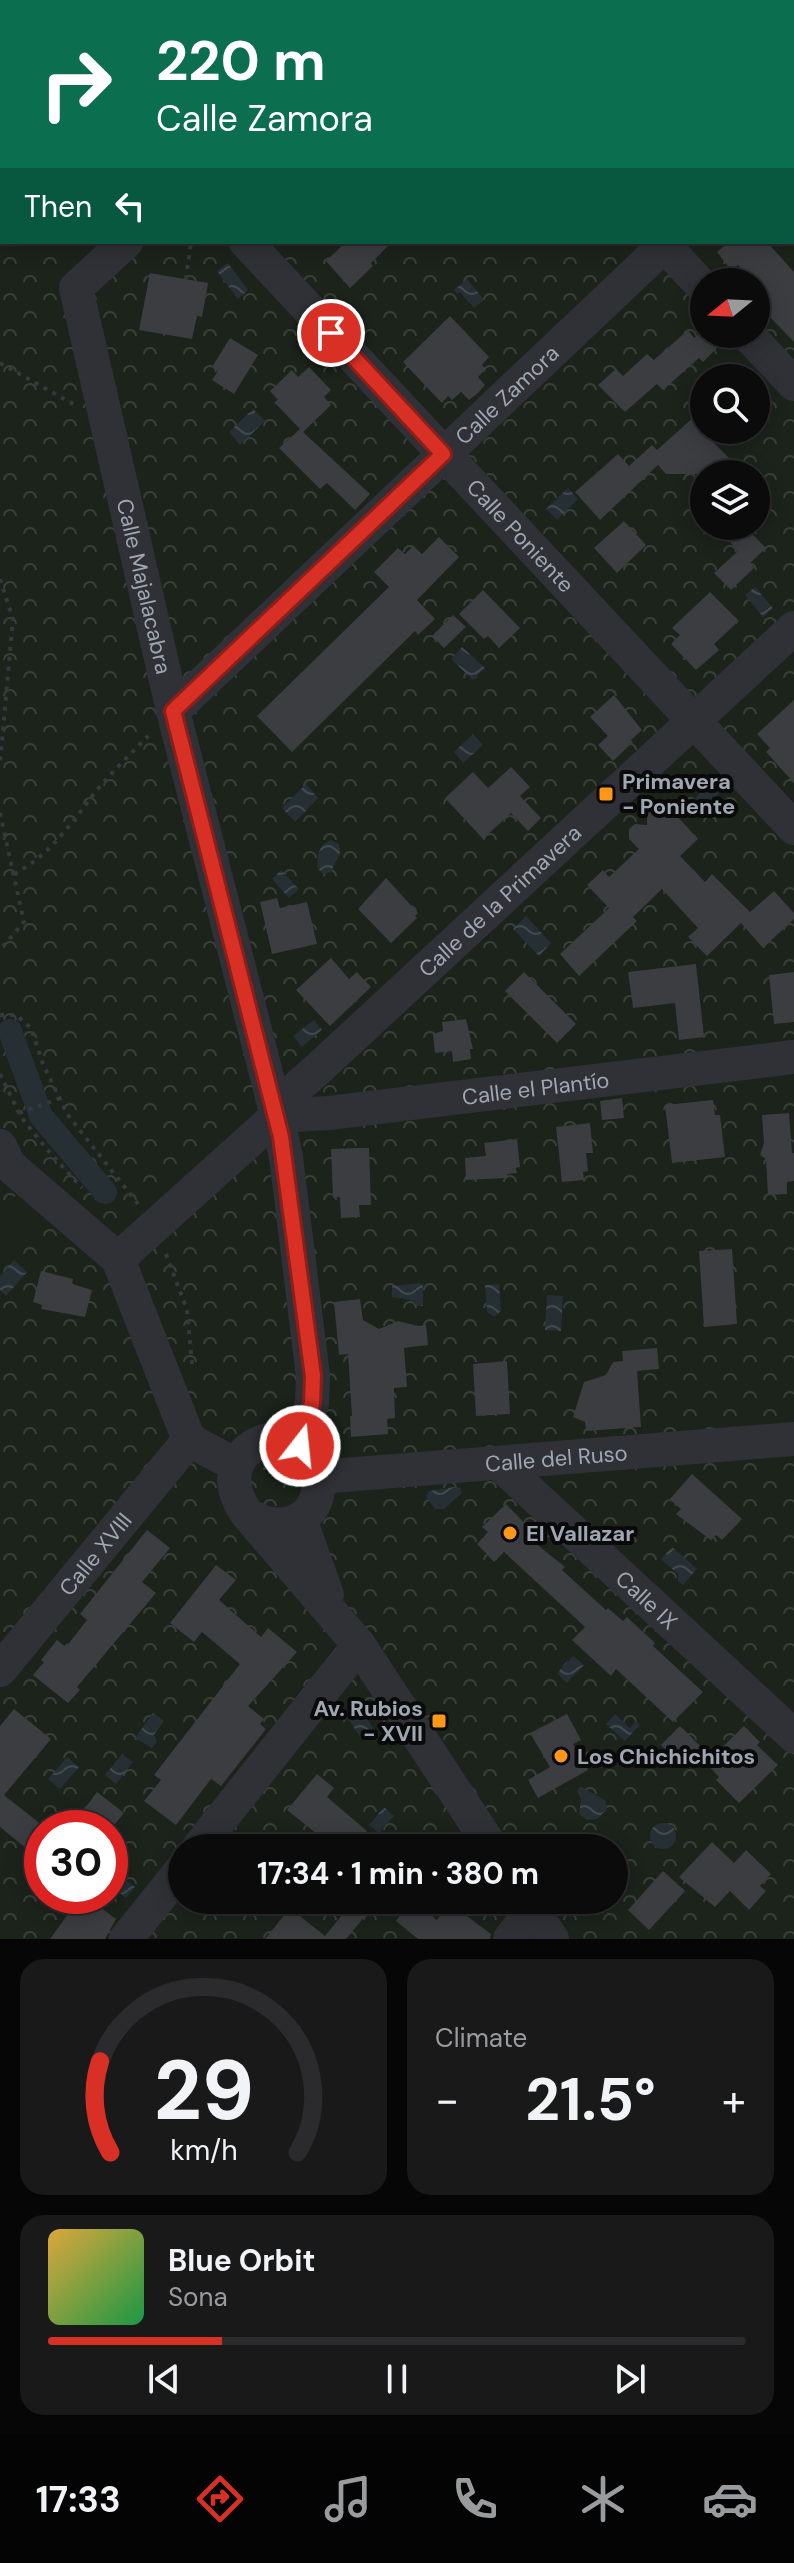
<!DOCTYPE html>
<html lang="en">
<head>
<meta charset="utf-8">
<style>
	body { margin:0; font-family:"DM Sans",sans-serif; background:#19191a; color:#f1f3f6; height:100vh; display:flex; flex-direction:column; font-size:30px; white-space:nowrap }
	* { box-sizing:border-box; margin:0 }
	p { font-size:26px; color:#9a9b9d }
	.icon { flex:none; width:44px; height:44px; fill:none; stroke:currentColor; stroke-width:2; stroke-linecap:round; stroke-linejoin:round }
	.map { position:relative; height:1939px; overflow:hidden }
	.drawer { display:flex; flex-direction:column; gap:20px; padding:20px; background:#060607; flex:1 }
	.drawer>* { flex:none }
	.banner { position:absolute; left:0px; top:0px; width:794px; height:244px; box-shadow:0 4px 20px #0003,0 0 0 2px #2b2b2d; background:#0b6e4f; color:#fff; overflow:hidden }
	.needle { width:52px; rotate:252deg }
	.tools { position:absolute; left:690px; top:268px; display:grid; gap:16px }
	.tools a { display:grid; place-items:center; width:80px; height:80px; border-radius:50%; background:#0b0b0c; box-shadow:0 4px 20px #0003,0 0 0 2px #2b2b2d; font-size:40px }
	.speed { position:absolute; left:24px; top:1810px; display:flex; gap:16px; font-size:40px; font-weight:700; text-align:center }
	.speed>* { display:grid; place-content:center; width:104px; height:104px; border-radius:50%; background:#0b0b0c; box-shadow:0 4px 20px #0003,0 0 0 2px #2b2b2d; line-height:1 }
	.speed .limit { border:12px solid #d22; background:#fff; color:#111 }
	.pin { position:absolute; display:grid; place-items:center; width:68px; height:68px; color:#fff; margin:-34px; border:4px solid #fff; border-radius:50%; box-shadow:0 2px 8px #0007 }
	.me { position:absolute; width:88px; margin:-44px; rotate:16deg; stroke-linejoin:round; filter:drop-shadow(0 0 6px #0008) }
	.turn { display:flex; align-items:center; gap:28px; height:168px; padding:0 24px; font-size:36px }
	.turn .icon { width:104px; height:104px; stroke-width:2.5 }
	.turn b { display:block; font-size:56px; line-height:68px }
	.then { display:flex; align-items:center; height:76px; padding:0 24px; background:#0003; gap:16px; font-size:30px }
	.big { font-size:60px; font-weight:700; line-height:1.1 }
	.drawer .card { flex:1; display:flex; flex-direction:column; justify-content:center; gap:12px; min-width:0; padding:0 28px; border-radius:24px; background:#19191a }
	.drawer .dial { align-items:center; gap:0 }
	.dial svg { height:208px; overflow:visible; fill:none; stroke:#2b2b2d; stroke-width:7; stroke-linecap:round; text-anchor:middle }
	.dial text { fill:#f1f3f6; stroke:none }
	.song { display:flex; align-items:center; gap:24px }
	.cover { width:96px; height:96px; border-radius:12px; background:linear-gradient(135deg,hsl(40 70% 55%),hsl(140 70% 35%)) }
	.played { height:8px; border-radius:4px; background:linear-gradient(90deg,#d93025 25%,#2b2b2d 25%) }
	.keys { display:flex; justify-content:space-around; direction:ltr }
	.heat { display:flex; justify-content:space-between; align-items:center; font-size:44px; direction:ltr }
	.drawer .tiles { flex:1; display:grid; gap:20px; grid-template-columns:1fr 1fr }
	.card:last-child { grid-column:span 2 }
	.trip { position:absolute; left:168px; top:1834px; width:460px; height:80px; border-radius:40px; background:#0b0b0c; box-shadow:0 4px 20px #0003,0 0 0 2px #2b2b2d; font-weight:700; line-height:80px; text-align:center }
	.tab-bar { display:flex; height:128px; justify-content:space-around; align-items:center; background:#040405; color:#9a9b9d }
	.tab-bar .icon { width:56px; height:56px }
	.tab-bar .selected { color:#d93025 }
	.tab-bar b { font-size:36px; color:#f1f3f6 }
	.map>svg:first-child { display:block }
	.forest { fill:url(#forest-crowns); fill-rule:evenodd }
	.pitch { fill:#1b231b }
	.water { fill:url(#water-waves) }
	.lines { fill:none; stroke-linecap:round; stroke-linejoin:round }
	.canal { stroke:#252f34; stroke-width:24 }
	.building { fill:#3b3d41 }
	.path { stroke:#36383d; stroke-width:4; stroke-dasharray:4 6; stroke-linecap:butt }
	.minor { stroke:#303136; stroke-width:34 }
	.route-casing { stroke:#8d1f18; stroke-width:20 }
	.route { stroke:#d93025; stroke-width:14 }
	.poi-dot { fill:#ff9719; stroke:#0a0a0b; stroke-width:3 }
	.labels { text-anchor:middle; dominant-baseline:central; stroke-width:8; stroke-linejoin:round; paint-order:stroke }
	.street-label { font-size:22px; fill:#9fa7b3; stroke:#0a0a0b }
	.poi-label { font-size:22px; font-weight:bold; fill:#9fa7b3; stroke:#0a0a0b; text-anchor:start }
</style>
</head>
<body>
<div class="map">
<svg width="794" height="1939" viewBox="0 0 794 1939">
	<defs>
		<pattern id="forest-crowns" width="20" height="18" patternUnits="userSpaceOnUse" patternTransform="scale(2)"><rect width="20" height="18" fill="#1b231b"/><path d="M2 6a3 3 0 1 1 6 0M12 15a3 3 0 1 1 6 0" fill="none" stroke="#39403a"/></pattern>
		<pattern id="water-waves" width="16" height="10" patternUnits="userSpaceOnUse" patternTransform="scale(2)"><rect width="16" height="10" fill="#252f34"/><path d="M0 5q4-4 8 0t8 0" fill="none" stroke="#414a4f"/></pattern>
	</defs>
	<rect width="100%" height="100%" fill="#0f0f10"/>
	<path class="forest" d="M0,0h794v1939h-794zM2,2h790v240h-790zM704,282h52v52h-52zM704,378h52v52h-52zM704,474h52v52h-52zM42,1828h68v68h-68zM182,1848h432v52h-432z"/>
	<polygon class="pitch" points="18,1193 42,1218 8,1258 0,1252 0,1213"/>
	<g class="water">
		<polygon points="228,263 248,290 238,299 217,271"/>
		<polygon points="467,279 484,300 474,308 460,292 457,294 454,290"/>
		<polygon points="253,409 265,421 240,445 229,432"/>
		<polygon points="568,488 578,499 557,520 546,509"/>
		<polygon points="755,587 773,608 763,617 745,595"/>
		<polygon points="462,647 485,668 473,680 451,659"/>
		<polygon points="473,734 483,745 463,763 454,752"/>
		<polygon points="306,784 318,798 295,822 282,808"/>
		<polygon points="710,784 719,794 699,813 693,809 690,803"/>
		<path d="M331,840l8,4 1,9 -9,19 -8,2 -5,-5c-2,-11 1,-26 13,-29z"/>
		<polygon points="281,870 299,889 289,898 272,879"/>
		<polygon points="526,916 551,943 539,956 513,929"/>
		<polygon points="314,1020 322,1030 302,1047 293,1036"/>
		<polygon points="14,1260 27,1272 6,1296 0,1290 0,1276"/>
		<polygon points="421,1283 423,1285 423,1306 417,1306 410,1300 392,1297 392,1286"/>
		<polygon points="499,1284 501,1311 494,1317 487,1312 485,1285"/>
		<polygon points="547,1295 563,1296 561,1331 545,1330"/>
		<polygon points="454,1487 460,1488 462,1493 444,1509 435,1509 426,1496 429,1491"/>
		<polygon points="672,1547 697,1569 683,1585 678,1581 678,1574 661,1559"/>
		<polygon points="573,1656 584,1665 567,1683 557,1673"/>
		<polygon points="357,1704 374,1729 361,1738 344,1713"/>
		<polygon points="153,1713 164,1721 154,1735 157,1742 152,1748 135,1738"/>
		<polygon points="615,1714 630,1728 636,1721 640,1725 625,1741 606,1724"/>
		<polygon points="122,1754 133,1762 116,1784 105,1775"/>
		<polygon points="67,1757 79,1767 60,1789 48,1779"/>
		<polygon points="581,1787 605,1800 607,1809 597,1819 587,1820 579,1814 581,1799 577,1791"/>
		<polygon points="384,1807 394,1816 379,1833 369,1825"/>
		<circle cx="663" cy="1836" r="13"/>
		<polygon points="110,1868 135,1887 126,1898 110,1885"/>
	</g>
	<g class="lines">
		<polyline class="canal" points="10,1031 41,1116 105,1192"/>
	</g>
	<g class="building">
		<polygon points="346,242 392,242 371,263 373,266 350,288 326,261"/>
		<polygon points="729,242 767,242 794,272 794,342 767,314 770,311 767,308 771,305 756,287 756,282 752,282 738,265 731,270 717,252"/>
		<polygon points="150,273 208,283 202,317 197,316 192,339 139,330"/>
		<polygon points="450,316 489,357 482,365 486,369 478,377 485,385 478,393 469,400 461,392 452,400 448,396 442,403 403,362"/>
		<polygon points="688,330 694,338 702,331 717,348 703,362 699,358 663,390 657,384 625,412 598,385 616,369 623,376 647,354 654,360"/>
		<polygon points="230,338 258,355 234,394 212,380 218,371 212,367"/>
		<polygon points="309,367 331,390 324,397 331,405 303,432 370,494 355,510 327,483 320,489 279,448 300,429 274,402 278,400 270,391 292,370 298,377"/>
		<polygon points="695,416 704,426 704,430 709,432 709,438 745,474 666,474 658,465 600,520 575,492 618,454 629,466 652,445 657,450"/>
		<polygon points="624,521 646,545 617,573 594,548"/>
		<polygon points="741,526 744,526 766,548 750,563 754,568 731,590 714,573 738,551 739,553 727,538"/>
		<polygon points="439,537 459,557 417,600 435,619 418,635 415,631 292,752 257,716 389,587 374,572 398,548 405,554 413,546 422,554"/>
		<polygon points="483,590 520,628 499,648 488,636 484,639 459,614"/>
		<polygon points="710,592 739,621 714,644 719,650 696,670 671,644 680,635 672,628"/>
		<polygon points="453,615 466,627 444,648 432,636"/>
		<polygon points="614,695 642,730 631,740 633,742 613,761 598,745 608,736 590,717"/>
		<polygon points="794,700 794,783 766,752 770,748 757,734"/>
		<polygon points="511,767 530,787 520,796 541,818 528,831 511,813 483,839 445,798 473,772 488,788"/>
		<polygon points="664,802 698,839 680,856 705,882 712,874 750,912 774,891 794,913 794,919 763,948 741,923 707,956 688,937 698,928 662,889 633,917 637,921 579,976 560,954 609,908 587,885 603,870 609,877 639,849 629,839 629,829 635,824 647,825 647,812"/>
		<polygon points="386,878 418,913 415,916 417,918 391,943 358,909"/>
		<polygon points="277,898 280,908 307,902 317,944 272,954 260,902"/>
		<polygon points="331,958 349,979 357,972 371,987 330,1026 296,990"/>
		<polygon points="696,964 704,1037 679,1040 675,1003 633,1008 628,972"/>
		<polygon points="524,972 576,1024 557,1043 505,991"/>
		<polygon points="794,972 794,1022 774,1024 769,975"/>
		<polygon points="466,1019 473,1049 470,1049 471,1059 453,1062 452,1051 435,1053 433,1034 443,1031 442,1022"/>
		<polygon points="622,1098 624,1118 602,1120 600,1101"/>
		<polygon points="713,1100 715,1115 720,1115 725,1157 672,1163 665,1105"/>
		<polygon points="789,1113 792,1153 794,1153 794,1181 787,1182 787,1194 768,1195 766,1159 760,1155 764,1143 762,1115"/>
		<polygon points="590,1123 593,1153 586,1153 588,1171 583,1172 584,1180 562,1182 556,1127"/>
		<polygon points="517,1139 520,1167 516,1168 517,1173 508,1174 506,1178 466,1180 465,1158 486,1156 484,1143"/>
		<polygon points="357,1148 369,1148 371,1205 359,1205 360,1217 341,1218 340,1197 333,1198 331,1149"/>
		<polygon points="732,1249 737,1324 704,1327 699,1251"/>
		<polygon points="41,1271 73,1279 72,1284 92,1290 85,1317 41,1309 42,1305 33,1302"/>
		<polygon points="360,1299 363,1320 379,1329 398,1321 418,1326 426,1325 428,1345 404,1348 407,1387 394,1388 395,1418 387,1419 388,1434 351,1437 350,1416 352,1416 348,1354 339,1355 334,1302"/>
		<polygon points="657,1348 659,1369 637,1371 641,1427 586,1431 585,1422 573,1417 584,1382 606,1375 613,1362 623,1361 622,1351"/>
		<polygon points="507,1361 510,1414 476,1416 473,1364"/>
		<polygon points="692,1474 742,1519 722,1540 716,1535 711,1540 676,1514 681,1509 670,1499"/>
		<polygon points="506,1504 534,1533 529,1538 565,1567 562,1570 606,1610 608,1608 623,1621 627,1617 655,1643 653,1646 703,1692 673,1722 616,1669 611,1676 572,1640 585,1627 504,1552 494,1562 477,1544 488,1532 482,1527"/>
		<polygon points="147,1530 170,1548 142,1582 156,1593 77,1687 80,1690 68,1703 33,1675 44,1662 41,1660 57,1640 66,1647 87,1620 80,1614"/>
		<polygon points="216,1565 236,1580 219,1600 261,1637 268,1628 297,1652 248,1706 264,1719 260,1724 266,1729 221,1786 211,1779 176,1825 144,1801 161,1780 154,1775 240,1664 202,1632 194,1642 170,1623"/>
		<polygon points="14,1709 51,1739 4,1795 42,1825 42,1861 0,1827 0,1726"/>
		<polygon points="567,1714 581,1740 573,1744 588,1770 538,1798 528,1780 550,1767 530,1733"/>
		<polygon points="680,1726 701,1747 682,1766 661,1745"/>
		<polygon points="744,1726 760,1742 757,1745 778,1765 739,1803 716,1780 719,1777 706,1763"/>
		<polygon points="317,1774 334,1788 327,1797 367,1831 353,1848 340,1848 319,1832 317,1834 287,1810"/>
		<polygon points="97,1792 124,1813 112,1828 97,1828 80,1815"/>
		<polygon points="712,1842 734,1863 746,1850 771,1874 760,1886 766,1891 749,1910 730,1891 715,1907 679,1877"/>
		<polygon points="663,1871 685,1891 649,1930 628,1910"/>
		<polygon points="81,1896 85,1896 116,1919 105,1939 50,1939"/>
		<polygon points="412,1900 437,1920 442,1913 456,1917 460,1911 491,1934 490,1939 418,1939 396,1921"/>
		<polygon points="351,1904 366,1915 346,1939 265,1939 290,1908 325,1936"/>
	</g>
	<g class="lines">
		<g class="path">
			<polyline points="186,279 191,242"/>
			<polyline points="0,363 75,405"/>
			<polyline points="0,579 13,619 0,763"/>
			<polyline points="0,813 24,922 0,950"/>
			<path d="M14,874c33,-17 54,-46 76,-75 17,-23 40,-44 60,-65"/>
			<polyline points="0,1015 16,1015 31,1028 43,1064 67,1114 138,1204"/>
			<polyline points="0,1074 21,1117 45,1147 82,1188"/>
			<polyline points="19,1113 58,1099"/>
			<polyline points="166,1254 187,1310 192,1364 190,1368"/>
		</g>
		<g class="minor">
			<polyline points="21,0 23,2"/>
			<polyline points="437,0 439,2"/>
			<polyline points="388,2 390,0"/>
			<polyline points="792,128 794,126"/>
			<path id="s1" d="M126,242l-50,46 97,423 104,405 9,41 27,219 -1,27 -12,43"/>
			<path id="s2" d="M246,242l548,586"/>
			<polyline points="661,242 704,288"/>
			<polyline points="747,334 794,384"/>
			<path id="s3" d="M173,711l495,-469"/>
			<path id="s4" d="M273,1101l12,-3 34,-30 475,-440"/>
			<polyline points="0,1146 9,1165 118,1259 189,1440 236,1465"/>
			<path id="s5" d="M118,1259l159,-143 52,-3 465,-56"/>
			<path id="s6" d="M500,1464l294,272"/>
			<path id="s7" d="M319,1477l475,-38"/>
			<path d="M247,1514c22,15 55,16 68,-12 5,-13 5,-23 1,-36 -19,-55 -116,-19 -69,48l112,131 133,203"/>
			<polyline points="300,1519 327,1595"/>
			<path id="s8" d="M0,1670l189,-230"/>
			<polyline points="198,1848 359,1645"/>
			<polyline points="526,1900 552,1939"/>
			<polyline points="126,1939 182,1869"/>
			<polyline points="510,1939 532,1910"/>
		</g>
	</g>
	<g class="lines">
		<defs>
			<polyline id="route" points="300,1446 312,1403 313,1376 281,1137 173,711 443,454 331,333"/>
		</defs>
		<use href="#route" class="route-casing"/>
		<use href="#route" class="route"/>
	</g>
	<g class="poi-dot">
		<rect x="598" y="786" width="16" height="16" rx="4"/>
		<circle cx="510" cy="1533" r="8"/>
		<rect x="431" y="1713" width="16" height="16" rx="4"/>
		<circle cx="561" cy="1756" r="8"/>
	</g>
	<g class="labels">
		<g class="street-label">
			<text stroke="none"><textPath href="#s3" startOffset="460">Calle Zamora</textPath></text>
			<text stroke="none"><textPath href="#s2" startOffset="402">Calle Poniente</textPath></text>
			<text stroke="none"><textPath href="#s1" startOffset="374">Calle Majalacabra</textPath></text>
			<text stroke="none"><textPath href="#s4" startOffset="304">Calle de la Primavera</textPath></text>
			<text stroke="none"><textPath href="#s5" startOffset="474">Calle el Plantío</textPath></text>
			<text stroke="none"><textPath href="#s7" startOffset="238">Calle del Ruso</textPath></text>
			<text stroke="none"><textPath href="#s8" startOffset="150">Calle XVIII</textPath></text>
			<text stroke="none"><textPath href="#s6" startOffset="200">Calle IX</textPath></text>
		</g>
		<g class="poi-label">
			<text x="622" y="781">Primavera<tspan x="622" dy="25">- Poniente</tspan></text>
			<text x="526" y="1533">El Vallazar</text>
			<text x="423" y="1708" text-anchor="end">Av. Rubios<tspan x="423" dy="25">- XVII</tspan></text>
			<text x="577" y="1756">Los Chichichitos</text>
		</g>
	</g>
</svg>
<div class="tools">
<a><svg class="needle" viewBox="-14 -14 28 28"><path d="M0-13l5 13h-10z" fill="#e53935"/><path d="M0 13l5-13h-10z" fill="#9a9b9d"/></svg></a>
<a><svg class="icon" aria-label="search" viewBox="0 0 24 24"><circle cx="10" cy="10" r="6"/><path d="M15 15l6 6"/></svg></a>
<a><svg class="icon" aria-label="layers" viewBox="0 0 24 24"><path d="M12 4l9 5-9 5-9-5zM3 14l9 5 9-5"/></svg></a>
</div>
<div class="speed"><div class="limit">30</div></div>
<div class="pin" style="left:331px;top:333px;background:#d93025"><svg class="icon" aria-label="arrive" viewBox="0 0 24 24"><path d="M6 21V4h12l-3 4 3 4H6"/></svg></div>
<svg class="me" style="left:300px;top:1446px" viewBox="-20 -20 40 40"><circle r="17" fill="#d93025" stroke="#fff" stroke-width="3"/><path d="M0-11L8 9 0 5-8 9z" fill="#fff"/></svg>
<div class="trip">17:34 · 1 min · 380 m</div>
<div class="banner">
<div class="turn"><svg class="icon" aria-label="right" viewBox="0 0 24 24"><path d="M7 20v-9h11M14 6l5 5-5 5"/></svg><div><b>220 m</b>Calle Zamora</div></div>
<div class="then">Then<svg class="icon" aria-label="left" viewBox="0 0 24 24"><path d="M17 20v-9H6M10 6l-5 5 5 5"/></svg></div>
</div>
</div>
<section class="drawer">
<div class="tiles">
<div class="card dial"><svg viewBox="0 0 100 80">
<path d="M14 69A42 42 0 1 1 86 69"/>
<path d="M14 69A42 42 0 0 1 10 34" stroke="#d93025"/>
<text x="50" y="56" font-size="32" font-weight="700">29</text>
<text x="50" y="72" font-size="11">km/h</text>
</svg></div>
<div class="card"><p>Climate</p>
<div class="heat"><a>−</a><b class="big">21.5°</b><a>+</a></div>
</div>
<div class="card">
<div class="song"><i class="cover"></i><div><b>Blue Orbit</b><p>Sona</p></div></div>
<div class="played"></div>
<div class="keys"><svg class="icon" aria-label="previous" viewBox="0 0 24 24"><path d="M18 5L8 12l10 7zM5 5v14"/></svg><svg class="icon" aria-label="pause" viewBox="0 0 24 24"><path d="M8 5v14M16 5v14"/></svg><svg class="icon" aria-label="next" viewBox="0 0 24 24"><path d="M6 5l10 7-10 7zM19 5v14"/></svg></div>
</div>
</div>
</section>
<nav class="tab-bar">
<b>17:33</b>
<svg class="icon selected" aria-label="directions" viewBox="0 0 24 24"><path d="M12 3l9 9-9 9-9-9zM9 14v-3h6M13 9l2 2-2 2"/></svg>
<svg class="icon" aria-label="music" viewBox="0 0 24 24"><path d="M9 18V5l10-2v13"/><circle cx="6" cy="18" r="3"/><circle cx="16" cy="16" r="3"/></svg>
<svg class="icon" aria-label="phone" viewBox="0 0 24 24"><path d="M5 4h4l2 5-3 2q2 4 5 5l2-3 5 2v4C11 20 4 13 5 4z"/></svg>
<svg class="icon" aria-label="climate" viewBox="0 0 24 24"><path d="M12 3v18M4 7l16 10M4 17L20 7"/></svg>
<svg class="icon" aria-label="car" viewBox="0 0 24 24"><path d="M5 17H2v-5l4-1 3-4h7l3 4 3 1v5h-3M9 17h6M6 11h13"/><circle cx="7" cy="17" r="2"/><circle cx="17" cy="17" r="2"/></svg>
</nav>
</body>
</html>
